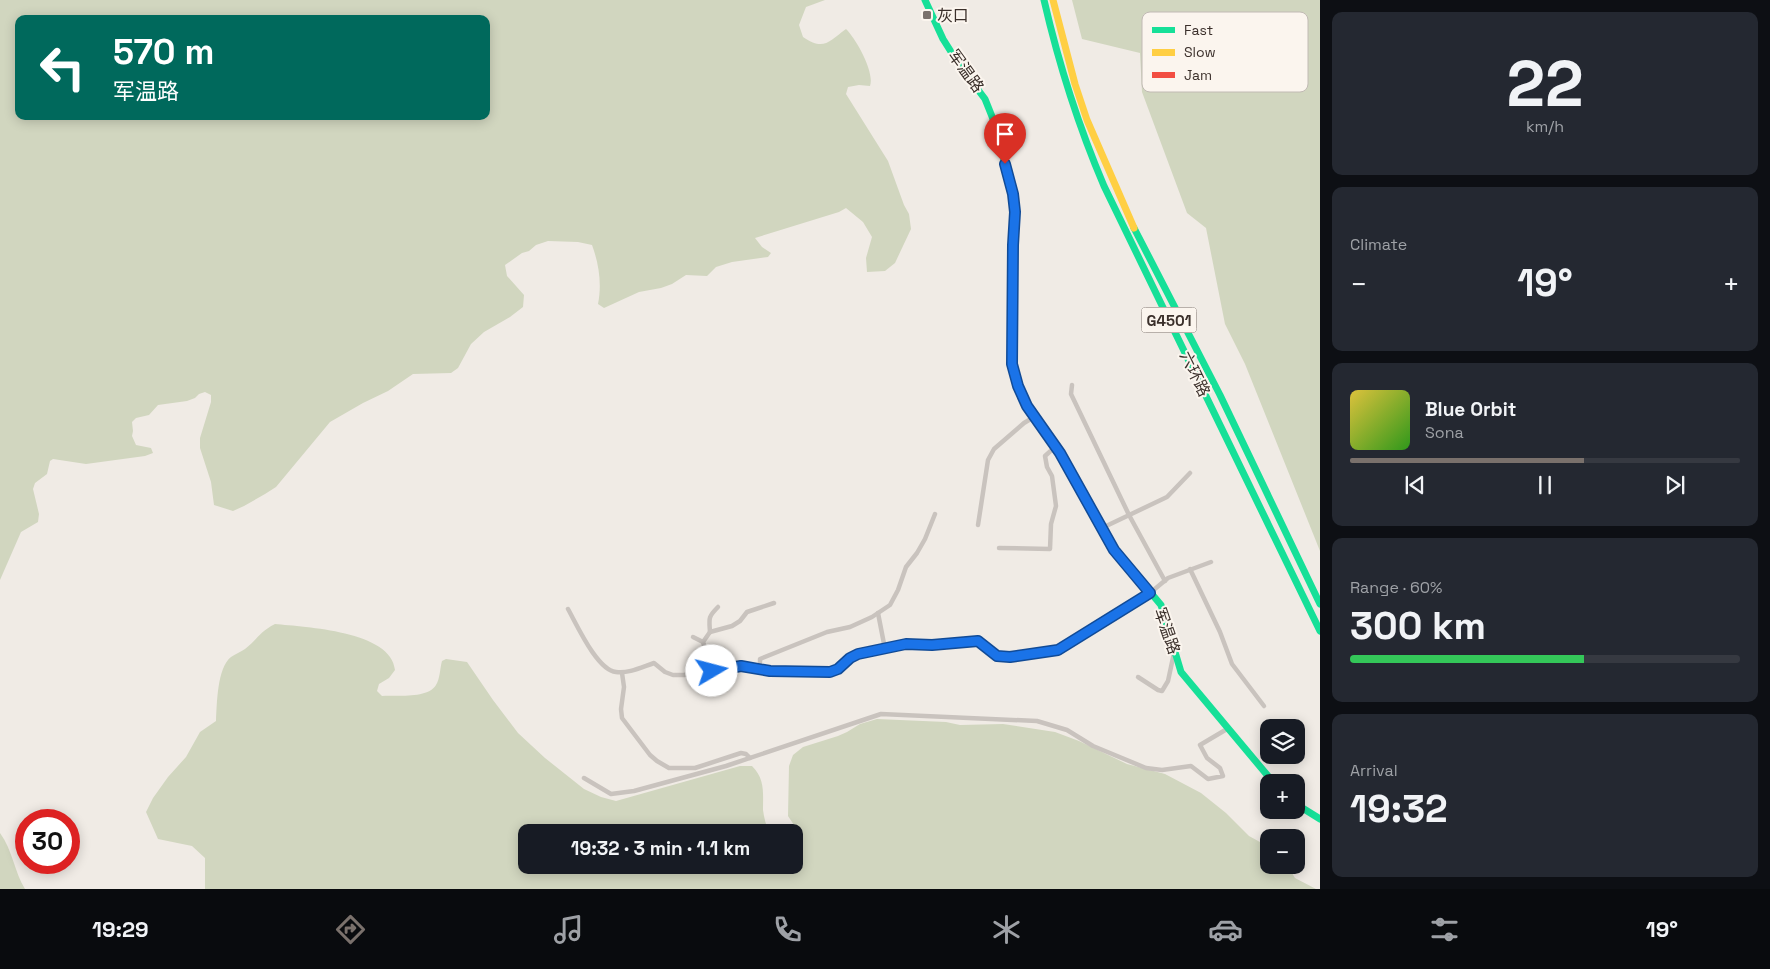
<!DOCTYPE html>
<html lang="en">
<head>
<meta charset="utf-8">
<style>
	body { margin:0; font-family:"Space Grotesk","Noto Sans SC",sans-serif; background:#242831; color:#f1f3f6; height:100vh; display:flex; flex-direction:column; font-size:19px; white-space:nowrap }
	* { box-sizing:border-box; margin:0 }
	p { font-size:16px; color:#9ea1a6 }
	.icon { flex:none; width:28px; height:28px; fill:none; stroke:currentColor; stroke-width:2; stroke-linecap:round; stroke-linejoin:round }
	.map { position:relative; flex:1; overflow:hidden }
	.side { display:flex; flex-direction:column; gap:12px; padding:12px; background:#0d0f14; width:450px }
	.side>* { flex:none }
	.hud { position:absolute; left:15px; top:15px; width:475px; height:105px; border-radius:10px; box-shadow:0 2px 12px #0003; background:#00695c; color:#fff; overflow:hidden }
	.tools { position:absolute; left:1260px; top:719px; display:grid; gap:10px }
	.tools a { display:grid; place-items:center; width:45px; height:45px; border-radius:10px; background:#171b24; box-shadow:0 2px 12px #0003; font-size:25px }
	.speed { position:absolute; left:15px; top:809px; display:flex; gap:10px; font-size:25px; font-weight:700; text-align:center }
	.speed>* { display:grid; place-content:center; width:65px; height:65px; border-radius:50%; background:#171b24; box-shadow:0 2px 12px #0003; line-height:1 }
	.speed .limit { border:8px solid #d22; background:#fff; color:#111 }
	.pin { position:absolute; display:grid; place-items:center; width:42px; height:42px; color:#fff; margin:-51px -21px; border-radius:50% 50% 50% 0; rotate:-45deg; box-shadow:0 0 5px #0007 }
	.pin .icon { rotate:45deg }
	.me { position:absolute; width:55px; margin:-28px; rotate:82deg; stroke-linejoin:round; filter:drop-shadow(0 0 4px #0008) }
	.turn { display:flex; align-items:center; gap:18px; height:105px; padding:0 15px; font-size:22px }
	.turn .icon { width:65px; height:65px; stroke-width:2.5 }
	.turn b { display:block; font-size:35px; line-height:42px }
	.big { font-size:38px; font-weight:700; line-height:1.1 }
	.side .widget { flex:1; display:flex; flex-direction:column; justify-content:center; gap:8px; min-width:0; padding:0 18px; border-radius:10px; background:#242831 }
	.side .dial { align-items:center; gap:0 }
	.dial b { font-size:65px; line-height:1 }
	.song { display:flex; align-items:center; gap:15px }
	.cover { width:60px; height:60px; border-radius:8px; background:linear-gradient(135deg,hsl(50 70% 55%),hsl(110 70% 35%)) }
	.played { height:5px; border-radius:2px; background:linear-gradient(90deg,#7a716c 60%,#363941 60%) }
	.keys { display:flex; justify-content:space-around; direction:ltr }
	.heat { display:flex; justify-content:space-between; align-items:center; font-size:28px; direction:ltr }
	.charge { height:8px; border-radius:4px; background:linear-gradient(90deg,#34c759 60%,#363941 0) }
	.trip { position:absolute; left:518px; top:824px; width:285px; height:50px; border-radius:10px; background:#171b24; box-shadow:0 2px 12px #0003; font-weight:700; line-height:50px; text-align:center }
	.tabs { display:flex; height:80px; justify-content:space-around; align-items:center; background:#090b0e; color:#9ea1a6 }
	.tabs .icon { width:35px; height:35px }
	.tabs .active { color:#7a716c }
	.tabs b { font-size:22px; color:#f1f3f6 }
	main { display:flex; flex:1; min-height:0 }
	.map>svg:first-child { display:block }
	.green { fill:#d1d6bf; fill-rule:evenodd }
	.lines { fill:none; stroke-linecap:round; stroke-linejoin:round }
	.street { stroke:#c9c3be; stroke-width:4.5 }
	.fast { stroke:#16e098; stroke-width:7 }
	.slow { stroke:#ffcf43; stroke-width:7 }
	.jam { stroke:#f24e42; stroke-width:7 }
	.route-casing { stroke:#114b97; stroke-width:12 }
	.route { stroke:#1a73e8; stroke-width:9 }
	.poi-dot { fill:#7a716c; stroke:#fbf5ee; stroke-width:2 }
	.labels { text-anchor:middle; dominant-baseline:central; stroke-width:4; stroke-linejoin:round; paint-order:stroke }
	.shield { fill:#fbf5ee; stroke:#756b66; stroke-width:1 }
	.shield-label { font-size:15px; font-weight:bold; fill:#3b302b }
	.poi-label { font-size:16px; fill:#3b302b; stroke:#fbf5ee; text-anchor:start }
	.street-label { font-size:16px; fill:#3b302b; stroke:#fbf5ee }
	.key { fill:#fbf5ee; stroke:#c1bab4; stroke-width:1 }
	.key-label { font-size:14px; fill:#3b302b }
</style>
</head>
<body>
<main>
<div class="map">
<svg width="1320" height="889" viewBox="0 0 1320 889">
	<rect width="100%" height="100%" fill="#f0ebe5"/>
	<g class="green">
		<path d="M0,0h825l-19,7 -7,18 4,12c21,14 25,5 43,-8 10,10 29,43 24,57l-11,-1 -11,2 -2,7 42,67 16,44 5,9 2,15 -16,34 -10,8 -18,1 -1,-14 6,-21 -9,-15 -17,-14 -7,4 -84,26 7,9 9,6 -3,4 -36,5 -16,5 -9,9 -21,-1 -14,9 -11,4 -22,4 -35,16 -6,-4c4,-20 1,-40 -6,-59l-14,-3 -30,-1 -12,4 -7,6 -7,2 -17,12 2,11 17,19 -1,12 -13,10 -26,15 -13,12 -13,24 -7,5 -38,1 -25,17 -25,12 -33,19 -54,65 -11,7 -21,12 -11,5 -19,-6 -3,-23 -11,-34v-10l11,-36v-7l-6,-3 -6,2 -4,4 -8,3 -29,4 -9,10 -13,3 -4,4 1,9 -1,5 4,9 15,3 2,5 -8,3 -59,8 -33,-5 -3,2 -3,13 -12,9 -2,6 6,25 -1,8 -17,10 -21,48zM19,19h467v97h-467z"/>
		<polygon points="1072,0 1320,0 1320,551 1245,364 1225,324 1206,228 1187,213 1142,92 1140,53 1082,39"/>
		<path d="M275,624c30,3 117,7 120,46l-6,8 -10,6 -2,7 5,5c14,-1 46,3 54,-11 4,-6 4,-17 6,-24l4,-2 21,3 26,38 25,33 27,25 39,31 17,8 15,4 124,-35h12c13,13 11,26 11,44 1,8 3,15 6,22h-243v33h268v-40l-6,-9 1,-50 4,-11 10,-8 35,-11 9,-4 13,-8 17,-5 69,3 14,3 43,-1 52,8 24,9 48,23 38,10 36,19 25,20 23,23 20,11v18h18l8,13 21,11h-1111v-31l-13,-12 -34,-7 -12,-27 7,-14 15,-21 18,-20 14,-25 16,-11c1,-17 1,-53 15,-64 4,-3 10,-5 14,-8 12,-9 14,-17 30,-25z"/>
		<path d="M0,833c13,18 14,38 25,56h-25z"/>
	</g>
	<g class="lines">
		<g class="street">
			<polyline points="1072,385 1071,394 1129,515 1165,581"/>
			<polyline points="978,525 988,460 994,449 1024,423 1034,417"/>
			<polyline points="1102,528 1167,497 1190,473"/>
			<polyline points="999,548 1050,549 1051,524 1056,506 1052,476 1047,467 1045,456 1055,447"/>
			<polyline points="1190,569 1220,632 1232,664 1264,706"/>
			<path d="M568,609c9,16 29,61 48,63 12,2 26,-5 38,-9l11,9 8,3h11l57,-9 29,5 60,1c11,-4 18,-15 29,-18 24,-7 48,-8 72,-9 16,-1 31,-3 47,-4l19,14 13,2 48,-7 92,-57 18,-15 43,-16"/>
			<polyline points="878,613 885,649"/>
			<polyline points="710,632 732,626 740,621 747,612 774,603"/>
			<polyline points="693,637 703,642"/>
			<polyline points="760,669 760,659 827,632 850,627 872,617 890,605 898,590 906,567 917,553 925,539 935,514"/>
			<path d="M712,671l-9,-29 7,-10c-1,-14 -2,-15 8,-25"/>
			<polyline points="622,673 624,687 621,709 622,718 650,755 657,761 669,768 695,768 741,753 746,754 750,758"/>
			<polyline points="1138,677 1158,690 1162,691 1168,681 1174,653"/>
			<polyline points="584,778 611,794 634,791 726,766 881,714 1037,721 1067,730 1093,746 1146,768 1162,770 1191,766 1208,779 1223,776 1220,768 1207,758 1200,745 1227,729"/>
		</g>
		<g class="fast">
			<polyline points="925,0 943,39 960,66 985,99 993,119 1013,194 1015,212 1013,245 1012,364 1018,386 1027,406 1032,414"/>
			<path d="M1044,0c15,65 34,125 60,186l216,445"/>
			<polyline points="1134,228 1220,395 1320,604"/>
			<polyline points="1105,533 1114,549 1161,605 1181,672 1273,782"/>
			<polyline points="1296,804 1320,819"/>
		</g>
		<polyline class="slow" points="1053,0 1075,84 1087,120 1134,228"/>
		<polyline class="jam" points="1032,414 1060,453 1105,533"/>
	</g>
	<g class="lines">
		<defs>
			<polyline id="route" points="712,671 741,666 770,671 830,672 838,669 850,658 858,654 906,644 932,645 978,641 997,656 1010,657 1058,650 1150,593 1114,550 1060,453 1027,406 1018,386 1012,364 1013,245 1015,212 1013,194 1005,164"/>
		</defs>
		<use href="#route" class="route-casing"/>
		<use href="#route" class="route"/>
	</g>
	<rect class="poi-dot" x="922" y="10" width="10" height="10" rx="2.5"/>
	<g class="labels">
		<rect class="shield" x="1141.5" y="307.5" width="55" height="25" rx="4"/>
		<g class="shield-label">
			<text x="1169" y="320">G4501</text>
		</g>
		<g class="poi-label">
			<text x="937" y="15">灰口</text>
		</g>
		<g class="street-label">
			<text transform="translate(966 71) rotate(54)">军温路</text>
			<text transform="translate(1195 374) rotate(64)">六环路</text>
			<text transform="translate(1167 631) rotate(71)">军温路</text>
		</g>
	</g>
	<rect x="1142" y="12" width="166" height="80" rx="8" class="key"/>
	<rect x="1152" y="27" width="23" height="6" fill="#16e098"/>
	<rect x="1152" y="49" width="23" height="7" fill="#ffcf43"/>
	<rect x="1152" y="72" width="23" height="6" fill="#f24e42"/>
	<g class="key-label">
		<text x="1184" y="35">Fast</text>
		<text x="1184" y="57">Slow</text>
		<text x="1184" y="80">Jam</text>
	</g>
</svg>
<div class="tools">
<a><svg class="icon" aria-label="layers" viewBox="0 0 24 24"><path d="M12 4l9 5-9 5-9-5zM3 14l9 5 9-5"/></svg></a>
<a>+</a>
<a>−</a>
</div>
<div class="speed"><div class="limit">30</div></div>
<div class="pin" style="left:1005px;top:164px;background:#d93025"><svg class="icon" aria-label="arrive" viewBox="0 0 24 24"><path d="M6 21V4h12l-3 4 3 4H6"/></svg></div>
<svg class="me" style="left:712px;top:671px" viewBox="-20 -20 40 40"><circle r="19" fill="#fff"/><path d="M0-13L10 11 0 6-10 11z" fill="#1a73e8"/></svg>
<div class="trip">19:32 · 3 min · 1.1 km</div>
<div class="hud">
<div class="turn"><svg class="icon" aria-label="left" viewBox="0 0 24 24"><path d="M17 20v-9H6M10 6l-5 5 5 5"/></svg><div><b>570 m</b>军温路</div></div>
</div>
</div>
<section class="side">
<div class="widget dial"><b>22</b><p>km/h</p></div>
<div class="widget"><p>Climate</p>
<div class="heat"><a>−</a><b class="big">19°</b><a>+</a></div>
</div>
<div class="widget">
<div class="song"><i class="cover"></i><div><b>Blue Orbit</b><p>Sona</p></div></div>
<div class="played"></div>
<div class="keys"><svg class="icon" aria-label="previous" viewBox="0 0 24 24"><path d="M18 5L8 12l10 7zM5 5v14"/></svg><svg class="icon" aria-label="pause" viewBox="0 0 24 24"><path d="M8 5v14M16 5v14"/></svg><svg class="icon" aria-label="next" viewBox="0 0 24 24"><path d="M6 5l10 7-10 7zM19 5v14"/></svg></div>
</div>
<div class="widget"><p>Range · 60%</p><b class="big">300 km</b><div class="charge"></div></div>
<div class="widget"><p>Arrival</p><b class="big">19:32</b></div>
</section>
</main>
<nav class="tabs">
<b>19:29</b>
<svg class="icon active" aria-label="directions" viewBox="0 0 24 24"><path d="M12 3l9 9-9 9-9-9zM9 14v-3h6M13 9l2 2-2 2"/></svg>
<svg class="icon" aria-label="music" viewBox="0 0 24 24"><path d="M9 18V5l10-2v13"/><circle cx="6" cy="18" r="3"/><circle cx="16" cy="16" r="3"/></svg>
<svg class="icon" aria-label="phone" viewBox="0 0 24 24"><path d="M5 4h4l2 5-3 2q2 4 5 5l2-3 5 2v4C11 20 4 13 5 4z"/></svg>
<svg class="icon" aria-label="climate" viewBox="0 0 24 24"><path d="M12 3v18M4 7l16 10M4 17L20 7"/></svg>
<svg class="icon" aria-label="car" viewBox="0 0 24 24"><path d="M5 17H2v-5l4-1 3-4h7l3 4 3 1v5h-3M9 17h6M6 11h13"/><circle cx="7" cy="17" r="2"/><circle cx="17" cy="17" r="2"/></svg>
<svg class="icon" aria-label="filters" viewBox="0 0 24 24"><path d="M4 7h16M4 17h16"/><circle cx="9" cy="7" r="2"/><circle cx="15" cy="17" r="2"/></svg>
<b>19°</b>
</nav>
</body>
</html>
